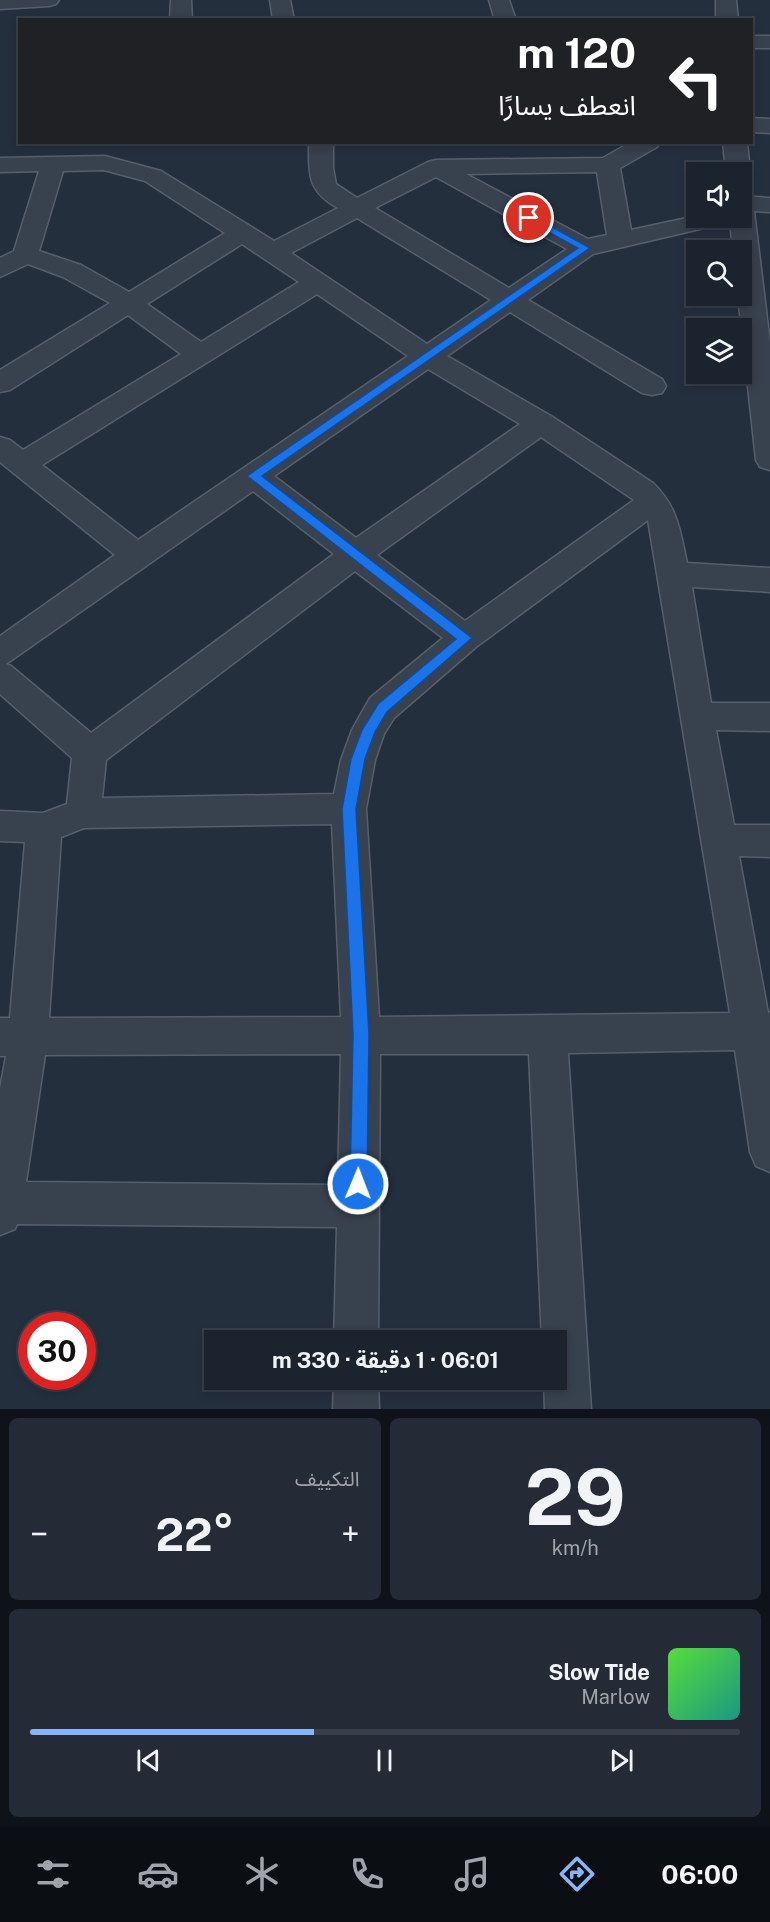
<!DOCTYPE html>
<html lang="ar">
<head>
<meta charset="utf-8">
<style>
	body { margin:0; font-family:"Public Sans","Noto Sans Arabic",sans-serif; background:#242b36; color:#f1f3f6; direction:rtl; height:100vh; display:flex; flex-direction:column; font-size:22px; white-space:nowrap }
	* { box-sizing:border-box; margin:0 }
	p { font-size:20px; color:#a0a4aa }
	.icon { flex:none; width:33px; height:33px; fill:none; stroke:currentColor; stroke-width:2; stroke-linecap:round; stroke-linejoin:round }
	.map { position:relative; height:1409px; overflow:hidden; direction:ltr }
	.sheet { display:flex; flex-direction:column; gap:9px; padding:9px; background:#0f1319; flex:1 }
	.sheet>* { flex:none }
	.hud { position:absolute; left:18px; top:18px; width:735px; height:126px; border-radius:0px; box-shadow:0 3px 9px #0003,0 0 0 2px #39404a; direction:rtl; background:#202124; color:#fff; overflow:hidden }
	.tools { position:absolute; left:686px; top:162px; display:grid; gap:12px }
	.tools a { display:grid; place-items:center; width:66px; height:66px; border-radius:0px; background:#1b232e; box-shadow:0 3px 9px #0003,0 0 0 2px #39404a; font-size:30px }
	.speed { position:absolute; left:18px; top:1312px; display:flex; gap:12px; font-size:30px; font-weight:700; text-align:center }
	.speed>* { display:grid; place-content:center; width:78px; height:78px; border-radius:50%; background:#1b232e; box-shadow:0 3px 9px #0003,0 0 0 2px #39404a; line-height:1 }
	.speed .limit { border:9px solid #d22; background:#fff; color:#111 }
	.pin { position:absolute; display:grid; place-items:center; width:51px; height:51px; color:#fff; margin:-26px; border:3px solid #fff; border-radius:50%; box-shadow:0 2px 6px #0007 }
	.me { position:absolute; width:66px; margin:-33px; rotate:1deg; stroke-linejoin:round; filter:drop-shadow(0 0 4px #0008) }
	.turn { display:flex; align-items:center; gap:21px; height:126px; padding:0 18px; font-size:27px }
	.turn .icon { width:78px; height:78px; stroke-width:2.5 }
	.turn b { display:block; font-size:42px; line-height:51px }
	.big { font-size:45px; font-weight:700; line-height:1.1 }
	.sheet .widget { flex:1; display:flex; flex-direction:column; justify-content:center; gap:9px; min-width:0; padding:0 21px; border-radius:9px; background:#242b36 }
	.sheet .dial { align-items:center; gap:0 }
	.dial b { font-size:78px; line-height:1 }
	.song { display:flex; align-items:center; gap:18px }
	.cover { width:72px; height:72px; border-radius:9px; background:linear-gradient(135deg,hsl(110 70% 55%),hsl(170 70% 35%)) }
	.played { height:6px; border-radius:3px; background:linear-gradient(90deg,#8ab4f8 40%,#39404a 40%) }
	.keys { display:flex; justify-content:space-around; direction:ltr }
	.heat { display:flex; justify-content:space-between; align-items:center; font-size:33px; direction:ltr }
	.sheet .tiles { flex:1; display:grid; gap:9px; grid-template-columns:1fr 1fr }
	.widget:last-child { grid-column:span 2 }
	.trip { position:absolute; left:204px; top:1330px; width:363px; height:60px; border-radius:0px; background:#1b232e; box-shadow:0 3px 9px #0003,0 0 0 2px #39404a; font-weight:700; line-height:60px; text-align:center; direction:rtl }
	.dock { display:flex; height:96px; justify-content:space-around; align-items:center; background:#0b0e12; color:#a0a4aa }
	.dock .icon { width:42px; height:42px }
	.dock .active { color:#8ab4f8 }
	.dock b { font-size:27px; color:#f1f3f6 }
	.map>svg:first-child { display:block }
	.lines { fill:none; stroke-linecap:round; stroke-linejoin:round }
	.minor-casing { stroke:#565f6c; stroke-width:3 }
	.minor { fill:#38414e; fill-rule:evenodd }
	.route { fill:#1a73e8; stroke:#114b97; stroke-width:1.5 }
</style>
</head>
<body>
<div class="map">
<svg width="770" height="1409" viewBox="0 0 770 1409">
	<rect width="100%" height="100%" fill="#242f3e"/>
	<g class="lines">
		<defs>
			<g id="minor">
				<polygon points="0,0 59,0 56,4 49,6 0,9"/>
				<polygon points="171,0 191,0 192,20 170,20"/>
				<polygon points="270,0 290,0 294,20 273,20"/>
				<polygon points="489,0 509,0 516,20 495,20"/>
				<polygon points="716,0 736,0 738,20 716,20"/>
				<rect x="752" y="36" width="18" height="12"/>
				<polygon points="752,118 770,119 770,133 752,132"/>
				<path d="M309,142h24v26l3,16 21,14 71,-36 8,-2 167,-2 28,-16h29l-3,5 -37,21 11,62 65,-14 45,2v-22l29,2v14l-16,-1 16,132v127l-10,-3 -4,-7 -18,-164h3v-46h-8l-3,-28 -137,32 -65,46 134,79 4,7 -4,7 -10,2 -10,-2 -132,-81 -63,44 104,60 102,67c25,24 27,48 34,80l83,5v24l-78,-5 19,116h59v28l-54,-1 18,95h36v32l-31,-1 29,157 2,-1v160l-14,-6 -6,-14 -15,-102 -167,3 23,356h-46l-1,-29h12v-39h-14l-13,-287h-149l-2,287h-44l3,-114 -320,-3 -2,5 -15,6v-146l6,-33h-6v-38h10l15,-176 -25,-1v-30l43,2 24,-9 5,-46 -72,-64v-58l115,-81 -115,-93v-25l10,3 13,10 158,-96 -53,-39 -118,75 -10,2v-22l110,-67 -47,-26 -35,-13 -28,13v-19l14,-7 25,-80 -39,1v-14l105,-2 56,15 113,70 64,-33c-31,-17 -29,-34 -29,-66zM104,170l41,11 80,52 -96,59 -48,-27 -42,-14 24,-80zM597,172l10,63 -19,4 -122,-65zM436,177l131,72 -58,39 -134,-80zM357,218l134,82 -64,44 -136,-91zM242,244l57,38 -98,60 -54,-38zM317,294l91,62 -270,184 -96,-75zM428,369l92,55 -164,114 -82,-62zM541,437l93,63 -169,121 -88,-66zM253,491l81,63 -243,179 -80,-67 -5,-2zM648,520l82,493 -351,4 -13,-208 9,-49 9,-26 10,-16 82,-71zM355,571l88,67 -73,60 -18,32 -11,30 -7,34 -232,4 4,-38zM332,824l9,193 -292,1 12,-181 23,-9zM341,1054l-3,131 -312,-3 19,-127z"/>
				<polygon points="723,142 747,142 750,172 746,177 741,178 741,172 726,172"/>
				<polygon points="334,1380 378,1380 379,1409 333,1409"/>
			</g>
		</defs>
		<use href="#minor" class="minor-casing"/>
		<use href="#minor" class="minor"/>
	</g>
	<polygon class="route" points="529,214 590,248 262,476 472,638 387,712 375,732 365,759 356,809 369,1034 367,1184 364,1190 358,1193 352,1190 350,1184 353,1034 342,809 351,759 362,730 378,704 456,639 247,476 578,248 526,220 524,218"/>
</svg>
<div class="tools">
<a><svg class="icon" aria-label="sound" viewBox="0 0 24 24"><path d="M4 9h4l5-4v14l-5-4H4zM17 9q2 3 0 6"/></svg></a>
<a><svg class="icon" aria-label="search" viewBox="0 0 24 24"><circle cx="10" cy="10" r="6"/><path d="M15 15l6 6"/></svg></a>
<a><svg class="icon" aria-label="layers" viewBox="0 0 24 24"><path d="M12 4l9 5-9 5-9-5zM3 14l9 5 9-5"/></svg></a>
</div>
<div class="speed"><div class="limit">30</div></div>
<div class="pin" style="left:529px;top:218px;background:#d93025"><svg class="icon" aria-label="arrive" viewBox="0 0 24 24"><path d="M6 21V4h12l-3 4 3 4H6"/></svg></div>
<svg class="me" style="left:358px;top:1184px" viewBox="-20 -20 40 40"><circle r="17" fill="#1a73e8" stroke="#fff" stroke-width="3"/><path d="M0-11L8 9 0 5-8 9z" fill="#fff"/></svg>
<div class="trip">06:01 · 1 دقيقة · 330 m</div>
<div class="hud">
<div class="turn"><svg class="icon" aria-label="left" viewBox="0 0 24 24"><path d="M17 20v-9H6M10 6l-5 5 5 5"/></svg><div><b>120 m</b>انعطف يسارًا</div></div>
</div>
</div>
<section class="sheet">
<div class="tiles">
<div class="widget dial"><b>29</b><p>km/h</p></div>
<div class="widget"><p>التكييف</p>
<div class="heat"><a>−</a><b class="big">22°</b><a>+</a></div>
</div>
<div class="widget">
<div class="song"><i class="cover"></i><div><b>Slow Tide</b><p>Marlow</p></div></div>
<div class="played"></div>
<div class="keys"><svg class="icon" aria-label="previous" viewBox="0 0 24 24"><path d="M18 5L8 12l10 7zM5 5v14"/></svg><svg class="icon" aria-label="pause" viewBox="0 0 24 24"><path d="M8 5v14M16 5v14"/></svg><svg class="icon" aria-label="next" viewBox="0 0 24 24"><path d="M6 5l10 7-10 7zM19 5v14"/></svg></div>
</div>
</div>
</section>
<nav class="dock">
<b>06:00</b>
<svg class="icon active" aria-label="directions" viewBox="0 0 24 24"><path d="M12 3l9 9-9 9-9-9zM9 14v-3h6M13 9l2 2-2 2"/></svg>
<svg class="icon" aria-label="music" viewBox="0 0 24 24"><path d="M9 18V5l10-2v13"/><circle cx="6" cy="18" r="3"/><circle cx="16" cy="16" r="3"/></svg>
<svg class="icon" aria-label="phone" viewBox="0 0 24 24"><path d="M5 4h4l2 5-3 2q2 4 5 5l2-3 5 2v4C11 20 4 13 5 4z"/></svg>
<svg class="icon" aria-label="climate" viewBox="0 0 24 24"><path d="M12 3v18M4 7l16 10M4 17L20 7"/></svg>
<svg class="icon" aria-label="car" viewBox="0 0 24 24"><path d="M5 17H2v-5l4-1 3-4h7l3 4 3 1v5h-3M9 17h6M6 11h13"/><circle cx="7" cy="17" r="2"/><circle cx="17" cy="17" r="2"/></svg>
<svg class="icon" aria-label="filters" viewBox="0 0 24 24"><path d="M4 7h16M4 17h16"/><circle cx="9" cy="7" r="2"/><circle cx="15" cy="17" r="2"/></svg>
</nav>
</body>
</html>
